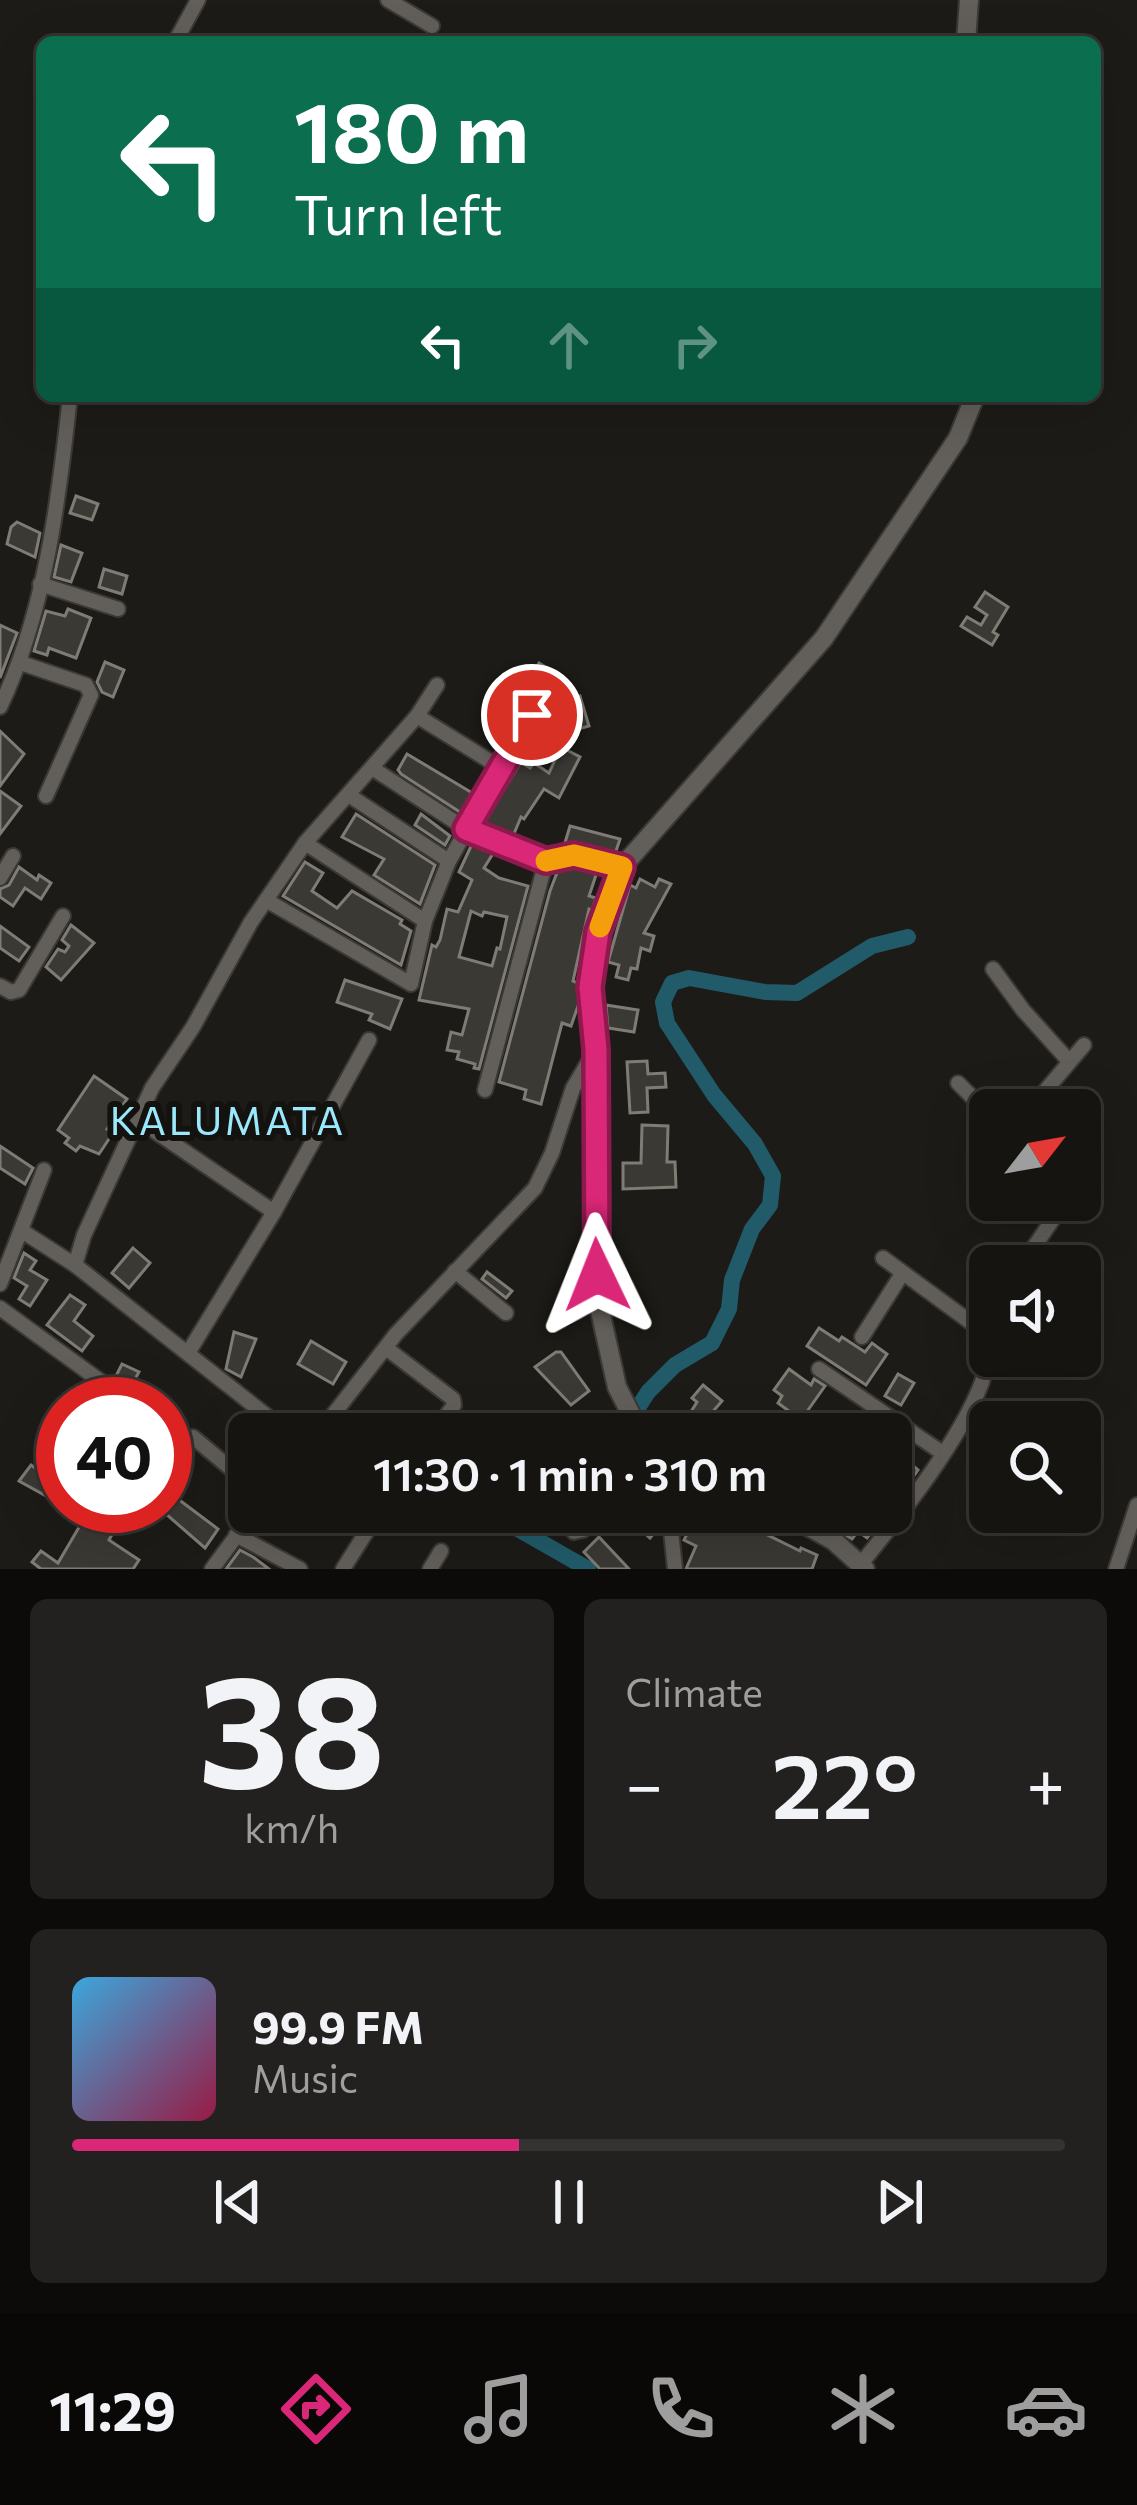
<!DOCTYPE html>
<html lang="en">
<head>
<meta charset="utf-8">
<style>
	body { margin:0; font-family:Commissioner,sans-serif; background:#23211f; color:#f1f3f6; height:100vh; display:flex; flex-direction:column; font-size:45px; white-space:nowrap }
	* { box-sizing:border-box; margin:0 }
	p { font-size:39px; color:#9e9e9f }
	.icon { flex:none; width:66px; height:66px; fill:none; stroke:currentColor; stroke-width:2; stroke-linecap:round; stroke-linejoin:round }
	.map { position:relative; height:1569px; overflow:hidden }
	.panel { display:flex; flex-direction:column; gap:30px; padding:30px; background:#0c0b09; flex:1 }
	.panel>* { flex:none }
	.hud { position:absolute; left:36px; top:36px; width:1065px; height:366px; border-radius:18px; box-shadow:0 12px 48px #0002,0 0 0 3px #353331; background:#0b6e4f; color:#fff; overflow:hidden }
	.needle { width:78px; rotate:59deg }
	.tools { position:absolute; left:969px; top:1089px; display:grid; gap:24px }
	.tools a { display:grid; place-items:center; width:132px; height:132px; border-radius:18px; background:#161411; box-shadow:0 12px 48px #0002,0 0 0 3px #353331; font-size:60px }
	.speed { position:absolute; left:36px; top:1377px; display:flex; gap:24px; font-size:60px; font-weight:700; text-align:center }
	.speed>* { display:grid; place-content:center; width:156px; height:156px; border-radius:50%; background:#161411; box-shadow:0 12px 48px #0002,0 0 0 3px #353331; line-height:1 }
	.speed .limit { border:18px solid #d22; background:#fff; color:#111 }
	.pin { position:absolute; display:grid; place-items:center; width:102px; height:102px; color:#fff; margin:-51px; border:6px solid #fff; border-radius:50%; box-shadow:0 3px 12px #0007 }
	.me { position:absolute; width:132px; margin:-66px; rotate:358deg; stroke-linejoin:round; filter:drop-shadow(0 0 9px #0008) }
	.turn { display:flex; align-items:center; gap:42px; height:252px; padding:0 60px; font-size:54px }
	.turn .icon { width:156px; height:156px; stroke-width:2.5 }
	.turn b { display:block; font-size:84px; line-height:102px }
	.lanes { display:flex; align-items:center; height:114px; padding:0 60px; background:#0003; justify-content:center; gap:60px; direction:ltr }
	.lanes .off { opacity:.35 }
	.big { font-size:90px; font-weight:600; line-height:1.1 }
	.panel .card { flex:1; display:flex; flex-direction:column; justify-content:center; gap:18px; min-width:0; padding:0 42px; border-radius:18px; background:#23211f }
	.panel .dial { align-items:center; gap:0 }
	.dial b { font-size:156px; line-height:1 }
	.song { display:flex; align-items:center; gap:36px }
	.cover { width:144px; height:144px; border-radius:18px; background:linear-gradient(135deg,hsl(200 70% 55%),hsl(340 70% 35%)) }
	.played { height:12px; border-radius:6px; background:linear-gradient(90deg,#db2777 45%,#353331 45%) }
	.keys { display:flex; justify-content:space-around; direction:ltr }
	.heat { display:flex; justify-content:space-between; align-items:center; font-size:66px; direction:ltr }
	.panel .tiles { flex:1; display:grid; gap:30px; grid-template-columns:1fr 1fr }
	.card:last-child { grid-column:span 2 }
	.trip { position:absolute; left:228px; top:1413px; width:684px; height:120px; border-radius:18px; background:#161411; box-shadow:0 12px 48px #0002,0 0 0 3px #353331; font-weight:600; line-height:120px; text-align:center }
	.tab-bar { display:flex; height:192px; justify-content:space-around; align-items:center; background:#090807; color:#9e9e9f }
	.tab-bar .icon { width:84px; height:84px }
	.tab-bar .active { color:#db2777 }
	.tab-bar b { font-size:54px; color:#f1f3f6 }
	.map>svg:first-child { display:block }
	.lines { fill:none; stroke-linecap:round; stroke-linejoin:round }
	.canal { stroke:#215b6a; stroke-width:16 }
	.building { fill:#3b3934; stroke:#7f7c76; stroke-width:3; fill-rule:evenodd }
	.minor-casing { stroke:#3a3936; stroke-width:18 }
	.tertiary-casing { stroke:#3a3936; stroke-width:22 }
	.minor { stroke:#625f5a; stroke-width:14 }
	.tertiary { stroke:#625f5a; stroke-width:18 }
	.route-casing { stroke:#8e194d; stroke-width:30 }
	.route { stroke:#db2777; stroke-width:21 }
	.slow { stroke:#f59e0b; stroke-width:21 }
	.labels { text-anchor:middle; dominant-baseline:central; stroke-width:12; stroke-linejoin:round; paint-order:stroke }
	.quarter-label { font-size:39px; letter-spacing:3px; fill:#9be7fc; stroke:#14120e }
</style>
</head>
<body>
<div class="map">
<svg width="1137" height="1569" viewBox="0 0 1137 1569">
	<rect width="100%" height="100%" fill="#1d1b17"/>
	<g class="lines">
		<g class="canal">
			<polyline points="605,1434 634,1414 648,1392 675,1365 712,1343 729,1309 732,1280 752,1229 770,1205 773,1176 755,1144 714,1095 667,1023 663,1002 672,983 689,978 765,992 797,993 872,946 908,937"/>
			<polyline points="511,1512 518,1529 588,1569"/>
		</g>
	</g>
	<g class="building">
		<polygon points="76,496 98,504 92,520 70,513"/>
		<polygon points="17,522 40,533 35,557 7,544 11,527"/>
		<polygon points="61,545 82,553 71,582 54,577"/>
		<polygon points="104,569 127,576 122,594 99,587"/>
		<polygon points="985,592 1008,607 993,632 998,635 992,645 961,626 967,617 981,625 987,615 975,607"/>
		<polygon points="68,609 91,618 76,658 49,648 47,655 34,651 46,611 65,616"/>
		<polygon points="0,625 17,633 0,678"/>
		<polygon points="105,662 124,670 113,697 102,692 97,682"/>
		<polygon points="539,663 559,675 542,704 523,693"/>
		<polygon points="580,696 589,726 558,735 549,706"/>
		<polygon points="0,731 24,754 0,786"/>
		<polygon points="561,747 580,757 559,798 544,789 524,819 521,817 513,836 483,824 521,762 530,768 534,763 549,773"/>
		<polygon points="407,754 474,794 463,814 401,774 398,770"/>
		<polygon points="0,791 21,806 0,834"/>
		<polygon points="356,814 435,865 420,904 374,875 384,859 342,837"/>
		<polygon points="421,814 450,836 445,845 415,825"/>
		<polygon points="570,826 620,839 615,854 577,844 564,846"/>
		<path d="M472,844l22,8 -10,16 15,10 29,8 -49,183 -5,-1 1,-4 -18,-5 2,-7 -12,-2 4,-18 11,3 7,-26 -50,-9 13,-55 4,2 4,-7 7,-31 11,3 14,-32 -13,-8zM471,911l11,5 2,-4 23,5 -7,32 -3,-1 -5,18 -33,-9z"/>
		<polygon points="305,862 323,873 312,891 337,908 352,891 402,920 400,924 411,931 401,965 283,896"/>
		<polygon points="19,867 37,880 39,875 51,883 41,899 25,888 13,906 0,897 0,889 9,885"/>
		<polygon points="574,867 597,872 589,896 596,898 592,910 589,909 573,981 578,983 579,1003 571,1026 562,1023 541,1104 524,1099 526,1090 499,1082 550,891 558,870"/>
		<polygon points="640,879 655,887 659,879 671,884 644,933 654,936 650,951 641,948 637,969 631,968 628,980 616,977 619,965 608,962 630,885 636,888"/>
		<polygon points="71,925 94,943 61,980 46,967 58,949 65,952 69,946 62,940"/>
		<polygon points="0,926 29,947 19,961 0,948"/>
		<polygon points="345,980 402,999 390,1029 369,1020 372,1014 337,1002"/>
		<polygon points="606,1005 638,1010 634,1032 608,1028"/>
		<polygon points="647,1061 648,1074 665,1073 666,1087 647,1088 648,1112 630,1113 627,1062"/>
		<polygon points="94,1076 127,1099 107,1129 113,1133 99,1154 80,1146 76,1151 65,1143 69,1138 58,1130"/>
		<polygon points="642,1125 668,1126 667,1162 675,1162 676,1187 623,1189 623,1163 641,1163"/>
		<polygon points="0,1146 33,1168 25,1184 0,1168"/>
		<polygon points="133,1248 150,1263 129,1288 112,1273"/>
		<polygon points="24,1253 36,1261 30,1270 47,1280 30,1306 19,1299 27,1286 14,1278"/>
		<polygon points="487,1272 512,1291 506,1298 482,1279"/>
		<polygon points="70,1295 85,1305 74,1321 93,1336 82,1351 47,1325"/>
		<polygon points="819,1328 839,1341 842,1337 865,1352 872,1343 887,1354 866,1385 807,1346"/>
		<polygon points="234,1332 256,1339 241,1377 226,1369"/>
		<polygon points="311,1341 346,1362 333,1384 298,1364"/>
		<polygon points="556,1352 561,1352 589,1391 571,1405 535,1367"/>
		<polygon points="122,1364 139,1372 130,1388 114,1380"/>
		<polygon points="789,1369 811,1385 814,1379 825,1386 801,1420 778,1403 782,1396 774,1390"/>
		<polygon points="898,1374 914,1383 901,1405 885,1396"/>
		<polygon points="703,1385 722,1401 704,1422 723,1434 677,1434 697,1402 692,1398"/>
		<polygon points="858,1417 879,1434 844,1434"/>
		<polygon points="891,1438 907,1451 902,1456 918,1470 891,1508"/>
		<polygon points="31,1465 57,1484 48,1497 19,1481"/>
		<polygon points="178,1499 218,1529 205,1548 166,1514"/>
		<polygon points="70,1506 139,1506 145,1510 136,1526 121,1518 109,1540 139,1560 133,1569 41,1569 32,1562 41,1551 58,1563 85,1517"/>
		<polygon points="622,1512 652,1512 663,1522 650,1538"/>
		<polygon points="698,1512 721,1512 800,1551 801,1548 817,1555 812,1569 686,1569 696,1546 684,1540"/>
		<polygon points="810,1512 888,1512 867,1538 858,1531 852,1539"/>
		<polygon points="599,1537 629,1569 600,1569 584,1552"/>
		<polygon points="240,1550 253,1557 269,1569 226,1569"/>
	</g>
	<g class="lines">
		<defs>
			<g id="minor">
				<polyline points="388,0 432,26"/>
				<polyline points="175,42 198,0"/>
				<polyline points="40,584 118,609"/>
				<polyline points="21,663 86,685 91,695 46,796"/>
				<path d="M0,707c45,-94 59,-208 70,-311"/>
				<polyline points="417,716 501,768"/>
				<polyline points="372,768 466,829 546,861 574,855 622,867"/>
				<polyline points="350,796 449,861"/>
				<polyline points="305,843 425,921"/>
				<polyline points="0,878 13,856"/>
				<polyline points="266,900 411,984 425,921 449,861 532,714"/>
				<polyline points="993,969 1023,1010 1068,1060"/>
				<polyline points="0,986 11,992 19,990 63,916"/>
				<polyline points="958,1083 990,1115"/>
				<polyline points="485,1090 546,861"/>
				<polyline points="1029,1110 1084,1045"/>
				<polyline points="137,1119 274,1212"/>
				<polyline points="1080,1152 1088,1160 1080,1179"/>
				<polyline points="22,1231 75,1265"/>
				<polyline points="1021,1266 1066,1200"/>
				<polyline points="455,1271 506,1313"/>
				<polyline points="0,1284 44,1170"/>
				<polyline points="0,1308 103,1383"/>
				<polyline points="862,1337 902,1274"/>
				<polyline points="386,1348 453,1399 454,1405 433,1434"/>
				<polyline points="188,1353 274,1212 369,1040"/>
				<polyline points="819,1369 941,1452"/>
				<polyline points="290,1434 75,1265 84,1235 152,1088 193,1027 251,922 305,843 417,716 437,685"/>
				<polyline points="318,1434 396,1334 535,1188 552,1153 573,1088 596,1049"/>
				<polyline points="193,1437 249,1484"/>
				<polyline points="557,1512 574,1532 583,1530 605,1512"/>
				<polyline points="236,1535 300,1569"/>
				<path d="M860,1565c40,-49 100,-124 122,-183 5,-15 5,-31 6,-47l-105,-77"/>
				<polyline points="212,1569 254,1512"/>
				<polyline points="343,1569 379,1512"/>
				<polyline points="430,1569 441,1551"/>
				<polyline points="675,1569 671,1531 679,1512"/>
				<polyline points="1116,1569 1137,1505"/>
			</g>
			<g id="tertiary">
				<polyline points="966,42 969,0"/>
				<polyline points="641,1434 617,1387 599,1306 595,1244 596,1049 591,987 598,932 622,867 824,638 958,438 975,396"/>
				<polyline points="782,1512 834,1541 865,1569"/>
			</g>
		</defs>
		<use href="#minor" class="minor-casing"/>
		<use href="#tertiary" class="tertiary-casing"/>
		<use href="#minor" class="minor"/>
		<use href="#tertiary" class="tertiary"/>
	</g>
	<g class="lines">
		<defs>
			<polyline id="route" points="532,715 466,829 546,861 574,855 622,867 598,932 590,987 596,1049 597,1275"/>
		</defs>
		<use href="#route" class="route-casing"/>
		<use href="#route" class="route"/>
		<polyline class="slow" points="546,861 574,855 622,867 600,927"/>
	</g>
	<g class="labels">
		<g class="quarter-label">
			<text x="228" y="1119">KALUMATA</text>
		</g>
	</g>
</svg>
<div class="tools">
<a><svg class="needle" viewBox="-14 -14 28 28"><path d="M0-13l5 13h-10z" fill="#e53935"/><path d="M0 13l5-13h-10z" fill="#9e9e9f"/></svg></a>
<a><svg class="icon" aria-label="sound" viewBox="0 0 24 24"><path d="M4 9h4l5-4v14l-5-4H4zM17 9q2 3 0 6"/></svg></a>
<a><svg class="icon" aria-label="search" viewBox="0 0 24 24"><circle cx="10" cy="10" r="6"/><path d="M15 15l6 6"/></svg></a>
</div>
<div class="speed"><div class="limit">40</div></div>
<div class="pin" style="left:532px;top:715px;background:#d93025"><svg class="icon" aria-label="arrive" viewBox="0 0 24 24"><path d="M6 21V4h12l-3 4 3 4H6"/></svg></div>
<svg class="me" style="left:597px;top:1275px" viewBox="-20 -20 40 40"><path d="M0-17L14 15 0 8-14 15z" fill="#db2777" stroke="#fff" stroke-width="4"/></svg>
<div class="trip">11:30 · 1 min · 310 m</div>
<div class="hud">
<div class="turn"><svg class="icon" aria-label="left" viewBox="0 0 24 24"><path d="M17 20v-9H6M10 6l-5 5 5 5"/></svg><div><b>180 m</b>Turn left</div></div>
<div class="lanes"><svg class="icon" aria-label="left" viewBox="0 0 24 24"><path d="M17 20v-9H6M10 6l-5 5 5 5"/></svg><svg class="icon off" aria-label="ahead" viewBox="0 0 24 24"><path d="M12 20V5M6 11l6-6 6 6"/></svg><svg class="icon off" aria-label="right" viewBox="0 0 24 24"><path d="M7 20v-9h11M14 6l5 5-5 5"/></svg></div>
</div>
</div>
<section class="panel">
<div class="tiles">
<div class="card dial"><b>38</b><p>km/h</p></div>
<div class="card"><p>Climate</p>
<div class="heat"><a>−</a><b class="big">22°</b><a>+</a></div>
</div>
<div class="card">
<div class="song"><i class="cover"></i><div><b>99.9 FM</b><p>Music</p></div></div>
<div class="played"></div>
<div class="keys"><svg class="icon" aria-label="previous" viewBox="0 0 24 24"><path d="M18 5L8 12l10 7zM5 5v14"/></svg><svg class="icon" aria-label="pause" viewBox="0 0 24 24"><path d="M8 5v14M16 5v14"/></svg><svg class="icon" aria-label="next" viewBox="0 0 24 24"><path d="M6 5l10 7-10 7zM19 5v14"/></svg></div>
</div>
</div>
</section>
<nav class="tab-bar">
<b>11:29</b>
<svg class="icon active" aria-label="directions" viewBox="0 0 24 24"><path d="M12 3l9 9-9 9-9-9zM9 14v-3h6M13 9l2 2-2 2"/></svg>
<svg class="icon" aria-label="music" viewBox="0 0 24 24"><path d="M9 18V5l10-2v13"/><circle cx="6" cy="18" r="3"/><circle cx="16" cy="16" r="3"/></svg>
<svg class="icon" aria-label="phone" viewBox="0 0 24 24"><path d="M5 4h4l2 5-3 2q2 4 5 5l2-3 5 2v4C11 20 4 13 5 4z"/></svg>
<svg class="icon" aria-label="climate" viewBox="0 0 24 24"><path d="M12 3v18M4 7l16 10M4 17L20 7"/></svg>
<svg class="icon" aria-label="car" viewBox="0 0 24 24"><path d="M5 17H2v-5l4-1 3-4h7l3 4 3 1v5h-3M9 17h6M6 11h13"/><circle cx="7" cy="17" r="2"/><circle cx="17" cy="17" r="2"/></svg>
</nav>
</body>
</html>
